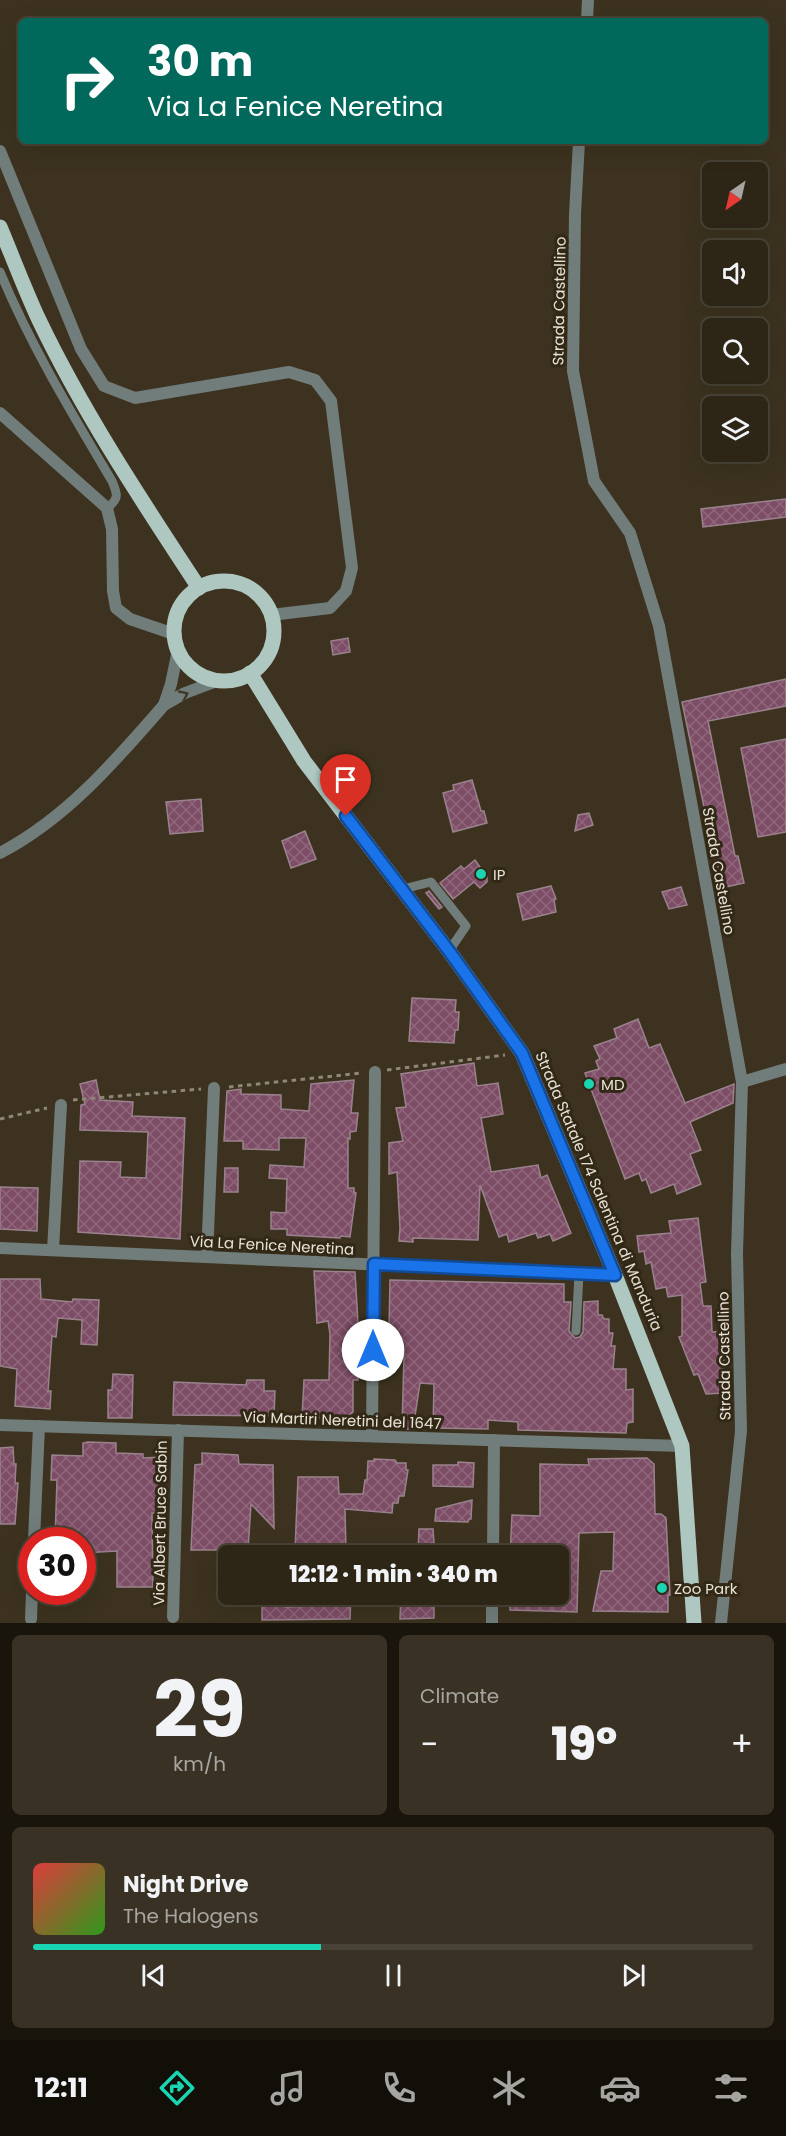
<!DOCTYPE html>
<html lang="en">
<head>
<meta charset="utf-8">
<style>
	body { margin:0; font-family:Poppins,sans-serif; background:#393224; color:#f1f3f6; height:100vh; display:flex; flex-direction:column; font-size:22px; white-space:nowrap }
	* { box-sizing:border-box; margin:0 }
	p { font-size:20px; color:#a7a5a1 }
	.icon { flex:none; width:33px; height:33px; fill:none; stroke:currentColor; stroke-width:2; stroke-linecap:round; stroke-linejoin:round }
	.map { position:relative; height:1623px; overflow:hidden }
	.details { display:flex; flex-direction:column; gap:12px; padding:12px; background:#19150d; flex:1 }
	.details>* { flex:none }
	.top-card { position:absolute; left:18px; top:18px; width:750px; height:126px; border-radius:9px; box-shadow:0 6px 24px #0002,0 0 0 2px #484336; background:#00695c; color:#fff; overflow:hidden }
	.needle { width:39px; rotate:214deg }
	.buttons { position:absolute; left:702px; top:162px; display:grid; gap:12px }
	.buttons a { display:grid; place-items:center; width:66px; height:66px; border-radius:9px; background:#2d2617; box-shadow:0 6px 24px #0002,0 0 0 2px #484336; font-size:30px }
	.speed { position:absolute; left:18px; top:1527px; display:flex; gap:12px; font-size:30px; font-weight:700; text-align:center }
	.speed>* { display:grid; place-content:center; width:78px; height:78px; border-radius:50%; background:#2d2617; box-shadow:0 6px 24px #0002,0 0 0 2px #484336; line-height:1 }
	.speed .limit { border:9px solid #d22; background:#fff; color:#111 }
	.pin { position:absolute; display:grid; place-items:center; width:51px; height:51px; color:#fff; margin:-62px -26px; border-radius:50% 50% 50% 0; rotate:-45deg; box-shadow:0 0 6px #0007 }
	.pin .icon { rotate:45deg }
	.me { position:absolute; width:66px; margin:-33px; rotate:0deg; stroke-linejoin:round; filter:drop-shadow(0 0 4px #0008) }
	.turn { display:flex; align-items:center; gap:21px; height:126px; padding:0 30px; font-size:27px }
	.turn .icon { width:78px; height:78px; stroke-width:2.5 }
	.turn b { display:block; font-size:42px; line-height:51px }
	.big { font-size:45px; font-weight:800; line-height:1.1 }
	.details .tile { flex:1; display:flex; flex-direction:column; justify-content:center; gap:9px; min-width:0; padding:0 21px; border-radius:9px; background:#393224 }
	.details .dial { align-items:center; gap:0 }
	.dial b { font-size:78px; line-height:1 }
	.song { display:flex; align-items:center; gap:18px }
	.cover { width:72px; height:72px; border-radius:9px; background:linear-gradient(135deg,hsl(0 70% 55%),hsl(110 70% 35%)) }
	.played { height:6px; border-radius:3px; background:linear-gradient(90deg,#1ad5b2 40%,#484336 40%) }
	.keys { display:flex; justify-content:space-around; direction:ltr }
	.heat { display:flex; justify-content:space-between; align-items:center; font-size:33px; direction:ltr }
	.details .tiles { flex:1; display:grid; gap:12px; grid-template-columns:1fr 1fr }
	.tile:last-child { grid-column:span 2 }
	.trip { position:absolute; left:218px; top:1545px; width:351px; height:60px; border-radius:9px; background:#2d2617; box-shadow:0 6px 24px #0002,0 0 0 2px #484336; font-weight:800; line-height:60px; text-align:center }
	.menu { display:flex; height:96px; justify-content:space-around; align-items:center; background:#120f09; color:#a7a5a1 }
	.menu .icon { width:42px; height:42px }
	.menu .active { color:#1ad5b2 }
	.menu b { font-size:27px; color:#f1f3f6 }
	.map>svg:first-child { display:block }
	.building { fill:url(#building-cross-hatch); stroke:#9a828d; stroke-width:1.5 }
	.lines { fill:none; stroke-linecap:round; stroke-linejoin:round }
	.path { stroke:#8f8677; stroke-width:3; stroke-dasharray:4.5 4.5; stroke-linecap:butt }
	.service { stroke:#717d7a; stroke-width:9 }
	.minor { stroke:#717d7a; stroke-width:12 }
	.tertiary { stroke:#717d7a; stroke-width:12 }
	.primary { stroke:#aec7c1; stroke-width:15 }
	.oneway { stroke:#3f392a }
	.route-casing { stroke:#114b97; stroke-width:15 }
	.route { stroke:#1a73e8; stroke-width:10 }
	.poi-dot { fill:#1ad5b2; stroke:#322816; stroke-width:2 }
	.labels { text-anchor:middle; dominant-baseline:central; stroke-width:6; stroke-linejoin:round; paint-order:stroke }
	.street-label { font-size:15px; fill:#e8e1d6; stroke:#322816 }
	.poi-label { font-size:15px; fill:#e8e1d6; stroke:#322816; text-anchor:start }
</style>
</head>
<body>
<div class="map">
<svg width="786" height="1623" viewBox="0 0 786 1623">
	<defs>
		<pattern id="building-cross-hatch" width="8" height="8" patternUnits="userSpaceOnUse" patternTransform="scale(1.5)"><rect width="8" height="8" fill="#7d4d66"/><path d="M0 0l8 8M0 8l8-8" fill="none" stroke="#8f667b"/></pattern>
	</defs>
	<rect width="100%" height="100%" fill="#3c321f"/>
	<g class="building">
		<polygon points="786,499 786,517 703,527 701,509"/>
		<polygon points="348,638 350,652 333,655 331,641"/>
		<polygon points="786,679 786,706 708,721 735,856 738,856 744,883 721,888 682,702"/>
		<polygon points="786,739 786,832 758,837 741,748"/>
		<polygon points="472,780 481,811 484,811 487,823 453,832 443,793 454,790 453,785"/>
		<polygon points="201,799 203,831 170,834 166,802"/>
		<polygon points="589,813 593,825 575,831 578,815"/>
		<polygon points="305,831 316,859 291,868 282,841"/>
		<polygon points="475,860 487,877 487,882 480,888 474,882 453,899 440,883 461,866 464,869"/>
		<polygon points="551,886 556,899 554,900 556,912 523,920 517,894"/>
		<polygon points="681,887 687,905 669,909 662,892"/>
		<polygon points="429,891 442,907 439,909 426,893"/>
		<polygon points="412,998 456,1000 455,1012 459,1012 458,1030 455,1030 454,1043 409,1041"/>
		<polygon points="638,1019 649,1048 660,1044 685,1103 734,1084 733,1103 690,1122 701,1150 690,1154 701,1184 677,1194 674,1184 651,1193 646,1179 642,1181 639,1173 625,1179 585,1073 599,1069 596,1061 600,1059 594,1046 617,1038 614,1029"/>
		<polygon points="474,1063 477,1086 498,1083 499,1089 503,1114 481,1118 491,1172 538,1165 541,1178 547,1175 571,1233 553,1241 550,1234 538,1238 536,1233 509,1242 507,1234 499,1237 480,1185 478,1240 413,1238 413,1242 399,1241 400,1228 397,1172 389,1174 389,1143 403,1141 396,1108 406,1107 401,1074"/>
		<polygon points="96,1080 100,1100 133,1102 132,1116 185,1118 180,1239 78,1232 80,1161 121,1162 120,1177 146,1178 148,1132 80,1130 81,1105 85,1104 80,1084"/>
		<polygon points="354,1080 351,1113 358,1113 356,1131 350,1132 350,1139 348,1138 348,1188 354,1188 354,1192 356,1193 350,1237 341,1236 340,1238 287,1235 287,1229 271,1229 271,1212 286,1213 287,1179 269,1178 270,1165 304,1167 306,1138 279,1138 279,1150 243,1149 243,1141 224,1141 227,1091 241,1089 241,1094 281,1095 281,1109 309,1111 311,1084"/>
		<polygon points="225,1168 238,1168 238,1192 224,1192"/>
		<polygon points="0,1187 38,1188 37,1231 0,1229"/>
		<polygon points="698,1218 706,1282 700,1283 703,1306 711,1306 712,1332 730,1331 731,1345 724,1345 723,1393 706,1394 698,1374 694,1375 679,1337 682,1336 682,1295 668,1297 666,1287 656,1289 651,1262 646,1264 644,1251 639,1252 637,1236 671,1233 669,1221"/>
		<polygon points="314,1271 355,1272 359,1340 358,1380 353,1380 353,1412 345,1419 302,1417 304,1380 329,1380 330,1334 328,1321 317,1323"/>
		<polygon points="0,1279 40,1279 41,1299 72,1302 73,1299 99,1300 97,1345 81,1344 82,1320 58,1318 56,1337 52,1336 48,1391 51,1391 50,1409 15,1406 17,1369 0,1366"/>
		<polygon points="390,1280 564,1284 564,1302 571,1302 569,1331 575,1338 580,1337 583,1332 584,1302 598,1301 598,1315 602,1315 604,1319 609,1319 609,1333 613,1333 611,1346 615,1346 613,1369 626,1369 626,1390 633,1389 633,1422 627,1423 626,1433 518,1430 518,1422 488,1420 488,1429 433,1428 434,1384 420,1383 413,1429 402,1429 404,1355 391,1354 390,1350 385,1351 386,1330 389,1329"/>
		<polygon points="113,1374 133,1375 132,1418 108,1418 108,1390 112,1390"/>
		<polygon points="247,1380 264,1380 264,1391 275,1391 274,1416 173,1415 174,1382 246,1385"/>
		<polygon points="88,1442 116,1443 116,1453 143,1454 143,1458 161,1457 157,1490 157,1513 152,1513 153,1587 117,1587 117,1551 82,1553 82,1540 55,1540 57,1480 51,1480 52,1455 83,1456 83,1443"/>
		<polygon points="13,1447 14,1464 16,1464 15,1483 18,1483 15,1524 0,1524 0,1448"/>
		<polygon points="202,1453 238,1455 239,1464 273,1465 274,1528 251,1504 248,1550 191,1550 195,1465 202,1464"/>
		<polygon points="647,1458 654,1464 655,1514 661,1514 666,1518 670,1595 668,1595 668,1612 593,1611 601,1571 613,1571 614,1532 579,1533 577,1612 510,1610 510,1594 558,1594 558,1556 510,1556 512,1515 540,1516 540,1464 589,1465 588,1459"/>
		<polygon points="374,1459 395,1460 397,1463 406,1463 406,1470 408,1470 404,1496 399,1496 398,1503 393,1503 392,1513 345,1509 346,1551 333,1550 332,1556 300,1556 300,1551 295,1551 298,1477 338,1477 339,1494 363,1494 365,1480 367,1480 368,1461 374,1461"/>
		<polygon points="458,1462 474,1463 473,1487 433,1486 433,1465 458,1465"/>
		<polygon points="472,1500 471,1519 469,1519 468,1522 435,1521 436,1509"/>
		<polygon points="419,1529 433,1529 434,1543 431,1543 431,1552 418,1552"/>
		<polygon points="318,1594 351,1594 350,1619 262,1620 262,1598 286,1599 285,1607 318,1606"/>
		<polygon points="401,1594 434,1594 434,1618 400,1619"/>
	</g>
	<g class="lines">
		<g class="path">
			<polyline points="387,1070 505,1055"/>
			<polyline points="229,1087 362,1073"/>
			<polyline points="73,1100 201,1089"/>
			<polyline points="0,1119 47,1108"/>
		</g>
		<g class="service">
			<path d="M0,272c31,74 71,140 112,209 6,14 7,18 -5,27"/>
			<polyline points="403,889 431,882 466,926 449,951"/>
			<polyline points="576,1331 579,1274"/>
		</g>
		<g class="minor">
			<polyline points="587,21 588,0"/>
			<polyline points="579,141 575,214 573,371 594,481 630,533 659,626 742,1082 737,1254 741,1431 721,1623"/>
			<polyline points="0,151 81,349 104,386 135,398 289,372 315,380 331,401 352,568 346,591 330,608 271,615"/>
			<polyline points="0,413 107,508 112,529 113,591 116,608 130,619 174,634"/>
			<polyline points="742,1082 786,1069"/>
			<polyline points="0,1248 615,1275"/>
			<polyline points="53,1250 61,1105"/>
			<polyline points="207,1257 214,1088"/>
			<polyline points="0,1425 682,1446"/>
			<polyline points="372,1436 375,1072"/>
			<polyline points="34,1540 39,1426"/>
			<polyline points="493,1556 494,1440"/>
			<polyline points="173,1617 178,1430"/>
			<polyline points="31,1619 32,1592"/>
			<polyline points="492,1623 492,1594"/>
		</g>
		<g class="tertiary">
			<polyline points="178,650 171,684 164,705 185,693 217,681"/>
			<path d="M0,853c67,-35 116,-93 164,-148"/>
		</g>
		<g class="primary">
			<path d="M0,227c13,31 25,63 39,93 45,94 103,181 160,268"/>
			<circle cx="224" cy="631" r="50"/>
			<polyline points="250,673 304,761 449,951 522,1053 615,1275 682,1446 694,1623"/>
		</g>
	</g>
	<defs><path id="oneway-chevron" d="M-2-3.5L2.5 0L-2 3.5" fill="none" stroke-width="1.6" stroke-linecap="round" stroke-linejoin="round" transform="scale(1.5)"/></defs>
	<use class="oneway" href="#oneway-chevron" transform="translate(184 695) rotate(-25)"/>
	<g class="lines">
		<defs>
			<polyline id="route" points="346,816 449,951 522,1053 615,1275 374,1264 373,1350"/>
		</defs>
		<use href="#route" class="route-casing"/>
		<use href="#route" class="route"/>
	</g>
	<g class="poi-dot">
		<circle cx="481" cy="874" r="6"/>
		<circle cx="589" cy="1084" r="6"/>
		<circle cx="662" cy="1588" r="6"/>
	</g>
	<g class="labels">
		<g class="street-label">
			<text transform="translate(559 301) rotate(-89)">Strada Castellino</text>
			<text transform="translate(719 871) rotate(80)">Strada Castellino</text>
			<text transform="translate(599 1191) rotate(67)">Strada Statale 174 Salentina di Manduria</text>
			<text transform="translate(272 1245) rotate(3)">Via La Fenice Neretina</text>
			<text transform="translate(724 1356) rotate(-91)">Strada Castellino</text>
			<text transform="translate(342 1420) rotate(2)">Via Martiri Neretini del 1647</text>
			<text transform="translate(160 1523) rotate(-89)">Via Albert Bruce Sabin</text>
		</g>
		<g class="poi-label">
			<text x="493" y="874">IP</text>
			<text x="601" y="1084">MD</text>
			<text x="674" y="1588">Zoo Park</text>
		</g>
	</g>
</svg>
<div class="buttons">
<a><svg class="needle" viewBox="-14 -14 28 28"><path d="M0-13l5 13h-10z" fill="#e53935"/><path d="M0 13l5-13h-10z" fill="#a7a5a1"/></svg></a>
<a><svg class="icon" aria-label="sound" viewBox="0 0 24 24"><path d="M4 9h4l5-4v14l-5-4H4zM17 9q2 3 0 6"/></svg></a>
<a><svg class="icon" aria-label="search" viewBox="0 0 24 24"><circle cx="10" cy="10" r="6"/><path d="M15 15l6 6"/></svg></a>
<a><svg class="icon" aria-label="layers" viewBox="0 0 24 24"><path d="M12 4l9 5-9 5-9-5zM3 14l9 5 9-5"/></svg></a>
</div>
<div class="speed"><div class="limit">30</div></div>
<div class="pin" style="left:346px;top:816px;background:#d93025"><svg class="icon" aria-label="arrive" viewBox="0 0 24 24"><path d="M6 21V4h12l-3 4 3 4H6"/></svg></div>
<svg class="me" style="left:373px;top:1350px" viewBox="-20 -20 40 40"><circle r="19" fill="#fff"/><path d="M0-13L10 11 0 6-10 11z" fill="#1a73e8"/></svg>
<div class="trip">12:12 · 1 min · 340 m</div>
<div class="top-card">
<div class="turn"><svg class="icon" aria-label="right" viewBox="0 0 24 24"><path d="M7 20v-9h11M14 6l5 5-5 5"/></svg><div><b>30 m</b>Via La Fenice Neretina</div></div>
</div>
</div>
<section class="details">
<div class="tiles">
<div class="tile dial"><b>29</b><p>km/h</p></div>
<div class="tile"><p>Climate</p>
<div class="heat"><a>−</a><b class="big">19°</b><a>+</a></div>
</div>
<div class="tile">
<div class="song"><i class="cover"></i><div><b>Night Drive</b><p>The Halogens</p></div></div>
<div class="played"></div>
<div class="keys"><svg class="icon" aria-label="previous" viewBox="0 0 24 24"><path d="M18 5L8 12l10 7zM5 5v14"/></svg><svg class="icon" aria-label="pause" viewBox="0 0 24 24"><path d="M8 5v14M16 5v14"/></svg><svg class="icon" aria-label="next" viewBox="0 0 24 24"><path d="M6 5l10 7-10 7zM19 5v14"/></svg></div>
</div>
</div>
</section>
<nav class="menu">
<b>12:11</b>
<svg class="icon active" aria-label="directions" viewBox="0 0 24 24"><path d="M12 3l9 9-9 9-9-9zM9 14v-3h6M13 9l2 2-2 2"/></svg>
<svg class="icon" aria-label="music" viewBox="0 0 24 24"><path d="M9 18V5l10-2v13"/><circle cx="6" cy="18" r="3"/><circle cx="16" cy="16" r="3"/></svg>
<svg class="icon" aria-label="phone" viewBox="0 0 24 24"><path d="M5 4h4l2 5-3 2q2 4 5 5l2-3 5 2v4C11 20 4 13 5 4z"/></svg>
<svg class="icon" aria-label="climate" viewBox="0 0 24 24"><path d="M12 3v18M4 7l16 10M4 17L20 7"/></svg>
<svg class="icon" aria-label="car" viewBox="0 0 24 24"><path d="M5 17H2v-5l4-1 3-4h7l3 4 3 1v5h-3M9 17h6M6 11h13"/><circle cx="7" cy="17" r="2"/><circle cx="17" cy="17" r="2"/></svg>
<svg class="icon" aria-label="filters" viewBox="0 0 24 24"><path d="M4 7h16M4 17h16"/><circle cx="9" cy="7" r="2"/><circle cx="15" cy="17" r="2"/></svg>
</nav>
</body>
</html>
